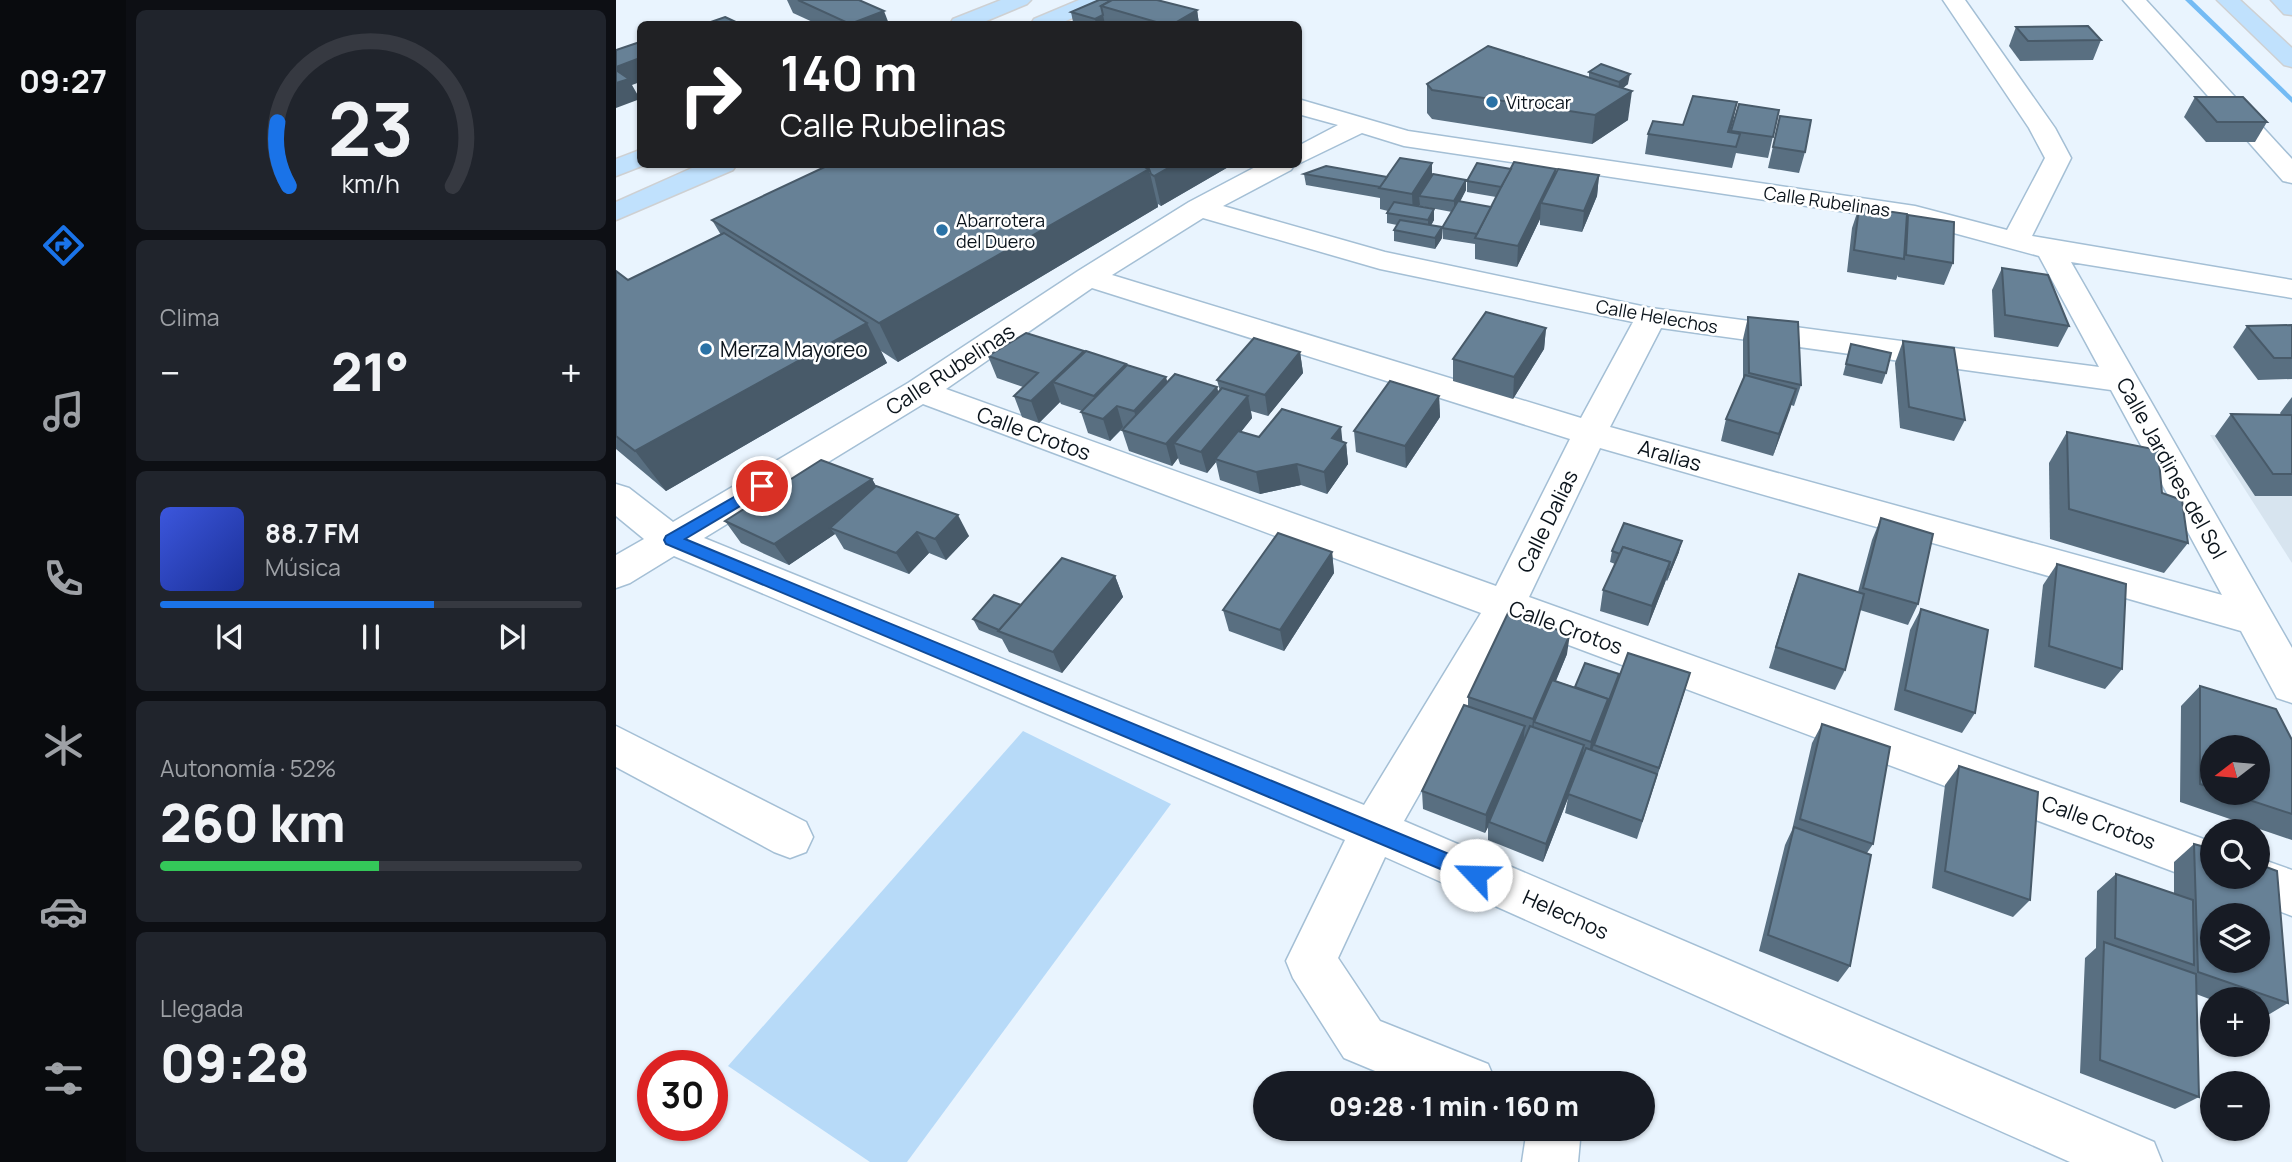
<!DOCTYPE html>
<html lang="es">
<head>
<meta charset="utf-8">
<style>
	body { margin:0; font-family:Manrope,sans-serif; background:#20242c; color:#f1f3f6; height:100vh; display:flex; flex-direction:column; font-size:26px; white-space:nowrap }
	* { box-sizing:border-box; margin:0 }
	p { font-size:23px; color:#9ea1a6 }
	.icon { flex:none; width:38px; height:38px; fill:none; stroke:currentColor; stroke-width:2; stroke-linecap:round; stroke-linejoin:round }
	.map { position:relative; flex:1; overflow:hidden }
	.sheet { display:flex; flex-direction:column; gap:10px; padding:10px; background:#0d0f14; width:490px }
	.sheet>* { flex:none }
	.banner { position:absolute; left:21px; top:21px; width:665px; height:147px; border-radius:10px; box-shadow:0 2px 5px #0004; background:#202124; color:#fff; overflow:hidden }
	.needle { width:46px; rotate:254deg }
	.tools { position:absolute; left:1584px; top:735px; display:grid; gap:14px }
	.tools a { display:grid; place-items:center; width:70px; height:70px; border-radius:50%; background:#171b24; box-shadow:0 2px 5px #0004; font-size:35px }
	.speed { position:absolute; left:21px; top:1050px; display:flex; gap:14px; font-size:35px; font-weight:700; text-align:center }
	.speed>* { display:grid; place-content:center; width:91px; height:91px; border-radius:50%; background:#171b24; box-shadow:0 2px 5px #0004; line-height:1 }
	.speed .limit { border:10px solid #d22; background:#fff; color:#111 }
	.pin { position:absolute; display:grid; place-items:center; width:60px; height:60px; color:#fff; margin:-30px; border:4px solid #fff; border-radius:50%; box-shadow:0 2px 7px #0007 }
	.me { position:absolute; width:77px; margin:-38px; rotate:294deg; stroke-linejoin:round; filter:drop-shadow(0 0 5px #0008) }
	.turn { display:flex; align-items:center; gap:24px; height:147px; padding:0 28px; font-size:32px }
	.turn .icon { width:91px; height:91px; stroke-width:2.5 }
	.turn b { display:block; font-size:49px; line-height:60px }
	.big { font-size:52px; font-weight:800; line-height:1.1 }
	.sheet .card { flex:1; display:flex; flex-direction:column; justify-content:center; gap:10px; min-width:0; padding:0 24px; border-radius:10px; background:#20242c }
	.sheet .dial { align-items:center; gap:0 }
	.dial svg { height:182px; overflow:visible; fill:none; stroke:#363941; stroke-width:7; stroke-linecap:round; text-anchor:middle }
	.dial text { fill:#f1f3f6; stroke:none }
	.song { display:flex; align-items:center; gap:21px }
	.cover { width:84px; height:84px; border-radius:10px; background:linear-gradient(135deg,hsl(230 70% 55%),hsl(230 70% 35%)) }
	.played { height:7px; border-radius:4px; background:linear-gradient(90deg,#1a73e8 65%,#363941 65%) }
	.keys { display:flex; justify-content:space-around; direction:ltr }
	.heat { display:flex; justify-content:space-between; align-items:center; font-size:38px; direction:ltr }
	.charge { height:10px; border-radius:5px; background:linear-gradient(90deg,#34c759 52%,#363941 0) }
	.trip { position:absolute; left:637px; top:1071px; width:402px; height:70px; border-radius:35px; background:#171b24; box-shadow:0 2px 5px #0004; font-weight:800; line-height:70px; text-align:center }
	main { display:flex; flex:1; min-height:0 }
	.tabs { display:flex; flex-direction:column; width:126px; justify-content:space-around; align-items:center; background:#090b0e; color:#9ea1a6 }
	.tabs .icon { width:49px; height:49px }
	.tabs .current { color:#1a73e8 }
	.tabs b { font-size:32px; color:#f1f3f6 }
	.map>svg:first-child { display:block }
	.built { fill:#d7e4ef }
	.green { fill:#b7daf8 }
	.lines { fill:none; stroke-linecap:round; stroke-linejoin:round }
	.stream { fill:#74bbf4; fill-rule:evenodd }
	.minor-casing { stroke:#a4bfd5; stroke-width:3 }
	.major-casing { stroke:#ced0d2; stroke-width:3 }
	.minor { fill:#fff; fill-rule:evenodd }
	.major { fill:#c0e1fd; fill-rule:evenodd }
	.wall { fill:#596f81; fill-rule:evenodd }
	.shaded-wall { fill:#485a69 }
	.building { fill:#678196; stroke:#485a69; stroke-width:2; fill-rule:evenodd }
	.route { fill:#1a73e8; stroke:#114b97; stroke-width:2 }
	.poi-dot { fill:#2a72a6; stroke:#fff; stroke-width:2.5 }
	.labels { text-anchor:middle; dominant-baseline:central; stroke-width:5; stroke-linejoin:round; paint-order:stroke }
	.far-poi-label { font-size:18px; fill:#0b141c; stroke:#fff; text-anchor:start }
	.far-street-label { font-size:18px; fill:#0b141c; stroke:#fff }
	.poi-label { font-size:21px; fill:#0b141c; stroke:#fff; text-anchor:start }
	.street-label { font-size:21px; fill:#0b141c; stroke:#fff }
</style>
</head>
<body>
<main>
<nav class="tabs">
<b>09:27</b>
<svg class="icon current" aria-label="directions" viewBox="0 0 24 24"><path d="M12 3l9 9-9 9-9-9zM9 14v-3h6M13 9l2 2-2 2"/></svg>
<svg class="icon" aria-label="music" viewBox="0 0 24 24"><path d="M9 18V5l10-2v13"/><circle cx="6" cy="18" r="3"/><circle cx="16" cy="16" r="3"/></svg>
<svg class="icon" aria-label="phone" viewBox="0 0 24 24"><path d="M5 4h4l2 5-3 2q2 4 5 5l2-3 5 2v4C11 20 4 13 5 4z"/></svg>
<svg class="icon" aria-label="climate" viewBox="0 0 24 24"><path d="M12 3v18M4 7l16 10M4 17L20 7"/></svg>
<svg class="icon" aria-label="car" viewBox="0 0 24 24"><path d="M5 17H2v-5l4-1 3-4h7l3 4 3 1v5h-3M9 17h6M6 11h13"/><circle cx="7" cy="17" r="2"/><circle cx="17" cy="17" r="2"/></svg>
<svg class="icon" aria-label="filters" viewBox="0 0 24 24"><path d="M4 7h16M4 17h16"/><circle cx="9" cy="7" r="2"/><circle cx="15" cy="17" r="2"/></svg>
</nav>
<section class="sheet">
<div class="card dial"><svg viewBox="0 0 100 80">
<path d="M14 69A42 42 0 1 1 86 69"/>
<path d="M14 69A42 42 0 0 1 9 41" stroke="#1a73e8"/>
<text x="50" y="56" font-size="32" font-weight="700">23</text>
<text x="50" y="72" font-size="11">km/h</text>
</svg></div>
<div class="card"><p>Clima</p>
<div class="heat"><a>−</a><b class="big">21°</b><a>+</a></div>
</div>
<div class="card">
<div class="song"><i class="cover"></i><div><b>88.7 FM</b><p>Música</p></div></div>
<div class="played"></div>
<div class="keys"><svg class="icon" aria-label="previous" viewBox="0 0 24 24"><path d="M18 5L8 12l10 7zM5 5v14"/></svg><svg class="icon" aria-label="pause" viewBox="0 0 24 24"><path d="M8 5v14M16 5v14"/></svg><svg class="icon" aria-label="next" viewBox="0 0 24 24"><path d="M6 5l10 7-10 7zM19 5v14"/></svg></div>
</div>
<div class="card"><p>Autonomía · 52%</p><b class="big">260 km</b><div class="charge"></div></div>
<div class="card"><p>Llegada</p><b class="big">09:28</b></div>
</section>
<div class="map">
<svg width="1676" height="1162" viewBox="0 0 1676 1162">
	<rect width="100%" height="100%" fill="#e9f4fe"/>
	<polygon class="built" points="1594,435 1676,435 1676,563"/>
	<polygon class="green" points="407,731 555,804 291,1162 254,1162 112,1066"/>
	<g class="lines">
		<polygon class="stream" points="1569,0 1576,0 1676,97 1676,103"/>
		<defs>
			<g id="minor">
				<path d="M1327,0h22l90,128 16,30 -39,78 260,44v18l-221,-36 221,386v55l-15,-5 -36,-67 -641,-183 -71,149 683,245v35h46v-19l34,12v46l-61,-23 -5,-12 -14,5 -697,-261 -111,196 750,321 8,20h-92l-685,-305 -47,101 42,63 108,43 8,19h-92l-60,-25 -51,-80 -7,-17 59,-121 -671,-284 -44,27 -14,5v-33l28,-16 -28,-23v-32l13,4 44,34 235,-139 170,-112 111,-69 72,-38h34l-4,6 -68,36 162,46 266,56 448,59 -60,-111 -126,-34 -509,-76 -42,-13 -64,31v-18l40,-21 -40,-11v-15l110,32 507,75 92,24 38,-72 -16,-30zM587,218l177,51 253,53 -52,96 -469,-143zM476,288l478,151 -74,147 -550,-197zM1045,328l450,62 111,205 -612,-168zM307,404l558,209 -117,192 -660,-267z"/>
				<polygon points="1507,0 1530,0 1676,159 1676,183 1667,181"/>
				<polygon points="0,726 190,822 197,837 190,852 174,858 158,852 0,767"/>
				<polygon points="911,1129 965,1129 962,1162 906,1162"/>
			</g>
			<g id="major">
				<polygon points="385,0 415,0 411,4 363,24 334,24 337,19"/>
				<polygon points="463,0 492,0 488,4 443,24 415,24 418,19"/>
				<polygon points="1601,0 1624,0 1676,48 1676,67 1668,65"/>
				<polygon points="1655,0 1676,0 1676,15 1668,14"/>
				<polygon points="24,150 24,164 31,164 0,176 0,159"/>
				<polygon points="85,164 121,164 117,170 0,220 0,202"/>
			</g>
		</defs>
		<use href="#minor" class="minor-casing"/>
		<use href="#major" class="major-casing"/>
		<use href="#minor" class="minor"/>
		<use href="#major" class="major"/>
	</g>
	<g class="wall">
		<polygon points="171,0 243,0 273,24 201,24 177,13"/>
		<polygon points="483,0 581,10 583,24 466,24 457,22 455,12"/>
		<polygon points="1400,27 1485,40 1477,60 1404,61 1393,46"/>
		<polygon points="973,72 1012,84 1007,88 1012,120 976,144 816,119 811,113 811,84 973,77"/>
		<polygon points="1579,97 1651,122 1639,142 1590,142 1568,117"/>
		<polygon points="1121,102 1114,133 1123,104 1163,110 1152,158 1120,153 1116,168 1029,154 1032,134 1067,125"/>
		<polygon points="1164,116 1189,152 1183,173 1152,168"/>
		<polygon points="614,166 545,206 542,204 542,207 282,362 265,351 271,363 50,491 0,449 0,271 12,280 105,235 96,220"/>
		<polygon points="895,169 940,173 983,175 981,196 966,232 924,225 924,219 901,267 859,259 859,244 827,239 826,228 836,212 804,206 804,205 803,206 818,220 815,225 826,238 819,249 778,241 778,230 781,225 771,223 771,213 772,211 764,209 764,198 690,185 688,174 771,177 816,175 850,180 850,190 844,202 875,207 880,197 851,192 851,181"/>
		<polygon points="1243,207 1290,221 1292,215 1337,263 1328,285 1282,277 1282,275 1280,280 1231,272 1236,228"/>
		<polygon points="1386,268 1453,326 1442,347 1378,337 1376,290"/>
		<polygon points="1132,317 1185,385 1178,406 1175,405 1157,456 1105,441 1110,419 1127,380 1127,339"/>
		<polygon points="1676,325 1676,379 1642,380 1617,347 1631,326"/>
		<polygon points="930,328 928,349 897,399 837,381 837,359"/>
		<polygon points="1287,341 1349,420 1338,441 1284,428 1279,363"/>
		<polygon points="1235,344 1270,373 1266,384 1227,375"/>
		<polygon points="468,351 468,352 510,364 511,366 551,381 601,387 602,393 604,391 601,380 684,352 687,373 652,416 635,411 636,418 625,432 643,437 726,442 730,443 732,464 711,494 685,485 644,494 604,480 600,462 591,473 564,464 562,458 556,466 513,451 506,430 508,427 494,441 472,433 465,412 466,411 445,404 444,402 423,423 406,417 398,396 407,387 381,378 372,356"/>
		<polygon points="823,396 824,417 790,468 740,452 738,431"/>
		<polygon points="1676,397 1676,496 1639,496 1599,436 1615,414 1665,415 1664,413"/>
		<polygon points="1451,432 1546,493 1572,543 1548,573 1434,539 1433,463"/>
		<polygon points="256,479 260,486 353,536 330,560 313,553 293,574 228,549 219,534 173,565 125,543 109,521"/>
		<polygon points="1265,518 1302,604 1292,625 1244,610 1229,670 1219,690 1153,668 1175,595 1183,574 1242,592 1256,540"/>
		<polygon points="996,551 1063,552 1051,581 1050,580 1032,626 984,611 987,590 999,564 994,562"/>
		<polygon points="716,552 718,573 668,651 613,631 607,610"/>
		<polygon points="1441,564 1506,669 1489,689 1418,667 1427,585"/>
		<polygon points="499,576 507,597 446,673 393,652 386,639 363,630 357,619"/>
		<polygon points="1305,609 1359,713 1346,733 1278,710 1294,630"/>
		<polygon points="951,654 940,681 959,687 1001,683 1068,693 1021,839 949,813 952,798 927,862 872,840 872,827 869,833 807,809 806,791 852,707 852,697"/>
		<path d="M1584,686l92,54v100l-112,-38 1,-96zM1596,747l46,46h-46z"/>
		<polygon points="1206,724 1257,844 1251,853 1234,966 1222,982 1143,951 1169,845 1176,830 1196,743"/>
		<polygon points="1343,766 1414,900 1397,917 1316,888 1329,785"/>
		<polygon points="1578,844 1672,1003 1647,1018 1642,1016 1642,999 1596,1000 1580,994 1583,1097 1559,1109 1464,1073 1469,958 1480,948 1481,891 1500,874 1558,894 1558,862"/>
	</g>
	<g class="shaded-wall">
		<polygon points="581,10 583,24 557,24"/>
		<polygon points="268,11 273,24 234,24"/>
		<polygon points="487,15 489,24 480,24 479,19"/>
		<polygon points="24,58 24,82 16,85 24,99 0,108 0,67"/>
		<polygon points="1014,74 1012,84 1002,92 1003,82"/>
		<polygon points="1016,91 1012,120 976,144 979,115"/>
		<polygon points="1121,102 1117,122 1110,146 1112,132"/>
		<polygon points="816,163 816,184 803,196 804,205 797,215 796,194"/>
		<polygon points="559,164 614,164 614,166 545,206 538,176"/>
		<polygon points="533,169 542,207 282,362 263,323"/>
		<polygon points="940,169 938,190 925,203 924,219 901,267 902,246"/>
		<polygon points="983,175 981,196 966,232 968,211"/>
		<polygon points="850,180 850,190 838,212 838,201"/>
		<polygon points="818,209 818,220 812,231 812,220"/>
		<polygon points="826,227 826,238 819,249 819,238"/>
		<polygon points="251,323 271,363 50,491 19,451"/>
		<polygon points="930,328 928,349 897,399 898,377"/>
		<polygon points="468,351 475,372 437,382 444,402 423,423 415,401"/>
		<polygon points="684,352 687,373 652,416 649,395"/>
		<polygon points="510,364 516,385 485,417 478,396"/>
		<polygon points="550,377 556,399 525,433 518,411"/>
		<polygon points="601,387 606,408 558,443 562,458 556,466 550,444"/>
		<polygon points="1180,389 1174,410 1157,456 1163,434"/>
		<polygon points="632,396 636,418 602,460 599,459 600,462 591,473 585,452"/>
		<polygon points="823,396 824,417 790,468 789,446"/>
		<polygon points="501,406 507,427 494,441 487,419"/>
		<polygon points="725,427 727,447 730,443 732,464 711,494 708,472 716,438"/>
		<polygon points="681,464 685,485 644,494 640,472"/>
		<polygon points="256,479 268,500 214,528 219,534 173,565 158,544"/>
		<polygon points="342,515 353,536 330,560 319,539"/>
		<polygon points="301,532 313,553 293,574 280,553"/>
		<polygon points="1066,541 1063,552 1051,581 1054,570"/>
		<polygon points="716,552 718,573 668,651 664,630"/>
		<polygon points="1054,562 1049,583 1032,626 1036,606"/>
		<polygon points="499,576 507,597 446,673 437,652"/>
		<polygon points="954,634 951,654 922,723 918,722 917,735 915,739 917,719"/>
		<polygon points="1074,673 1068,693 1037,787 1043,768"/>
		<polygon points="1003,674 1001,684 972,761 975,742"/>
		<polygon points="909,726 907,745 873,822 872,827 869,833 870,815"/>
		<polygon points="968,745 965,765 927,862 930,844"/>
	</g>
	<g class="building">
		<polygon points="182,0 243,0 268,11 234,24"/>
		<polygon points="483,0 496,0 485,6 487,15 479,19 455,12"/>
		<polygon points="496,0 541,0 581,10 557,24 547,24 485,6"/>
		<polygon points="109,17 124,24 89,24"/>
		<polygon points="1472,26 1485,40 1412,41 1400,27"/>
		<polygon points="24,42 24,58 0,67 0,50"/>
		<polygon points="872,46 1016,91 979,115 816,90 811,84"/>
		<polygon points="985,64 1014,74 1003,82 973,72"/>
		<polygon points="0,70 13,79 0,83"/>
		<polygon points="1077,96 1121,102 1112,132 1124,134 1120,147 1032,134 1037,121 1067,125"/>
		<polygon points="1579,97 1627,97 1651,122 1601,122"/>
		<polygon points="1123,104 1163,110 1157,137 1115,131"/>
		<polygon points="1164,116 1195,120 1189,152 1157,147"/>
		<polygon points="784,158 816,163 796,194 763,188"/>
		<polygon points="898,162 940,169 902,246 859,238"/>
		<polygon points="861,163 895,169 885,187 851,181"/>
		<polygon points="215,164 523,164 533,169 263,323 96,220"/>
		<polygon points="523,164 559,164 538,176 535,174 533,169"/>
		<polygon points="710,166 771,177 764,187 688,174"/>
		<polygon points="942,169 983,175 968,211 925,203"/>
		<polygon points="817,174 850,180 838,201 803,196"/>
		<polygon points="842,201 875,207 861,234 826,228"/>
		<polygon points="778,202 818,209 812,220 771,213"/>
		<polygon points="1243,207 1291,214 1288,259 1238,250"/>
		<polygon points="1292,215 1338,222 1337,263 1290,255"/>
		<polygon points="784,220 826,227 819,238 778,230"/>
		<polygon points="108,233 251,323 19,451 0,436 0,271 12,280"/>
		<polygon points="1386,268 1432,275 1453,326 1389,315"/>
		<polygon points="870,312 930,328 898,377 837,359"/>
		<polygon points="1132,317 1182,322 1185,385 1133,373"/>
		<polygon points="1676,325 1676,358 1658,358 1631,326"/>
		<polygon points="410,333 468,351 415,401 398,396 422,373 372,356"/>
		<polygon points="638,338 684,352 649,395 601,380"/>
		<polygon points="1287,341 1338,348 1349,420 1293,407"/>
		<polygon points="1235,344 1275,353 1270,373 1230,364"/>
		<polygon points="470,351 510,364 478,396 437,382"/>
		<polygon points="511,365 550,377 518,411 501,406 487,419 465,412"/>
		<polygon points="559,374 601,387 550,444 506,430"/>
		<polygon points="1129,375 1180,389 1163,434 1110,419"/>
		<polygon points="774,381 823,396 789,446 738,431"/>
		<polygon points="606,388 632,396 585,452 558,443"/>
		<polygon points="666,409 725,427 716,438 730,443 708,472 681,464 640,472 599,459 622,431 643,437"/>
		<polygon points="1615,414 1676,415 1676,474 1657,474"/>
		<polygon points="1451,432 1542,450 1546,493 1566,500 1572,543 1453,509"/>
		<polygon points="205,460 256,479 158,544 109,521"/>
		<polygon points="260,486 342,515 319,539 301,532 280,553 214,528"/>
		<polygon points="1265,518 1317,534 1302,604 1247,588"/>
		<polygon points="1008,523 1066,541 1054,570 1052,569 1054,562 1007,547 1004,554 996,551"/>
		<polygon points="662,533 716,552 664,630 607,610"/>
		<polygon points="1007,547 1054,562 1036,606 987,590"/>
		<polygon points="446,558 499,576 437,652 382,631"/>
		<polygon points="1441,564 1510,584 1506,669 1433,646"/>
		<polygon points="1183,574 1248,594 1229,670 1160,647"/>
		<polygon points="378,595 405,605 383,630 357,619"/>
		<polygon points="1305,609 1372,630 1359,713 1289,690"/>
		<polygon points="892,613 954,634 917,719 852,697"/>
		<polygon points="1012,653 1074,673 1043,768 978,745"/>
		<polygon points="969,663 1003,674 991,705 992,699 959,687"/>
		<polygon points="936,680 992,699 975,742 918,722"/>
		<polygon points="1584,686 1660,709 1676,740 1676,814 1612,793 1642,793 1642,747 1596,747 1596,788 1584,784"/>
		<polygon points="848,705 909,726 870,815 806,791"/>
		<polygon points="1206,724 1274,747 1257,844 1184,819"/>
		<polygon points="914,726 968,745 930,844 873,822"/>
		<polygon points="970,748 1041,774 1026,821 952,794"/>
		<polygon points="1343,766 1422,792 1414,900 1329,871"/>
		<polygon points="1178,827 1255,855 1234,966 1152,935"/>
		<path d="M1578,844l18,5v28h46v-13l19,7 11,132 -90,-31zM1596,915h46v46h-46z"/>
		<polygon points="1500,874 1577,900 1578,965 1499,938"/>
		<polygon points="1488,942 1580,974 1583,1097 1484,1060"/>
	</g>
	<polygon class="route" points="146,481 151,482 153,486 151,490 69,539 867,868 870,875 867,881 860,884 853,881 50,544 48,540 50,536"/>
	<g class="poi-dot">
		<circle cx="876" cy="102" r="7"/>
		<circle cx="326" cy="230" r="7"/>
		<circle cx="90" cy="349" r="7"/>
	</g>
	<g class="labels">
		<g class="far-poi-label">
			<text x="890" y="102">Vitrocar</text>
			<text x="340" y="220">Abarrotera<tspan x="340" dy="21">del Duero</tspan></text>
		</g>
		<g class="far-street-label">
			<text transform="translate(1211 201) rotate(8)">Calle Rubelinas</text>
			<text transform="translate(1041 316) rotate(10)">Calle Helechos</text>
		</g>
		<g class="poi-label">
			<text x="104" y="349">Merza Mayoreo</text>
		</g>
		<g class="street-label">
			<text transform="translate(334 369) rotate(-33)">Calle Rubelinas</text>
			<text transform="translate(418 433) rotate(20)">Calle Crotos</text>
			<text transform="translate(1054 455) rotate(16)">Aralias</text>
			<text transform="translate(1556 468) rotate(61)">Calle Jardines del Sol</text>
			<text transform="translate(931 521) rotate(-64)">Calle Dalias</text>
			<text transform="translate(950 627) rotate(20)">Calle Crotos</text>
			<text transform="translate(1483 822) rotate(20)">Calle Crotos</text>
			<text transform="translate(950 914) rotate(24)">Helechos</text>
		</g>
	</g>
</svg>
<div class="tools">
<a><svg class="needle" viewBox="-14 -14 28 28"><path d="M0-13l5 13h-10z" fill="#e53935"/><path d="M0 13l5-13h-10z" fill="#9ea1a6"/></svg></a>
<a><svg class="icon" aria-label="search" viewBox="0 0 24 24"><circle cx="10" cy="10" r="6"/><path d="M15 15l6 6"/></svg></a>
<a><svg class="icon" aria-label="layers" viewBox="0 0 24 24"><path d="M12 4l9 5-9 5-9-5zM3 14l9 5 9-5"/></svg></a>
<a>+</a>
<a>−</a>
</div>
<div class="speed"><div class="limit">30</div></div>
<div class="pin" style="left:146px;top:486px;background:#d93025"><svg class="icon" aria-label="arrive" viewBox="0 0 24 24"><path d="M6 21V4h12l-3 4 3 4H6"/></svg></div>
<svg class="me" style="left:860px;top:875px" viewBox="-20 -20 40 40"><circle r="19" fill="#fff"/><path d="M0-13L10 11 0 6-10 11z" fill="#1a73e8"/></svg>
<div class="trip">09:28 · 1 min · 160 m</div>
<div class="banner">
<div class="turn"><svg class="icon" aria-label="right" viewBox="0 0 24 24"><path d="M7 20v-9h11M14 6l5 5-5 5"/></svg><div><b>140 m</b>Calle Rubelinas</div></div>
</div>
</div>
</main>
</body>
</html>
